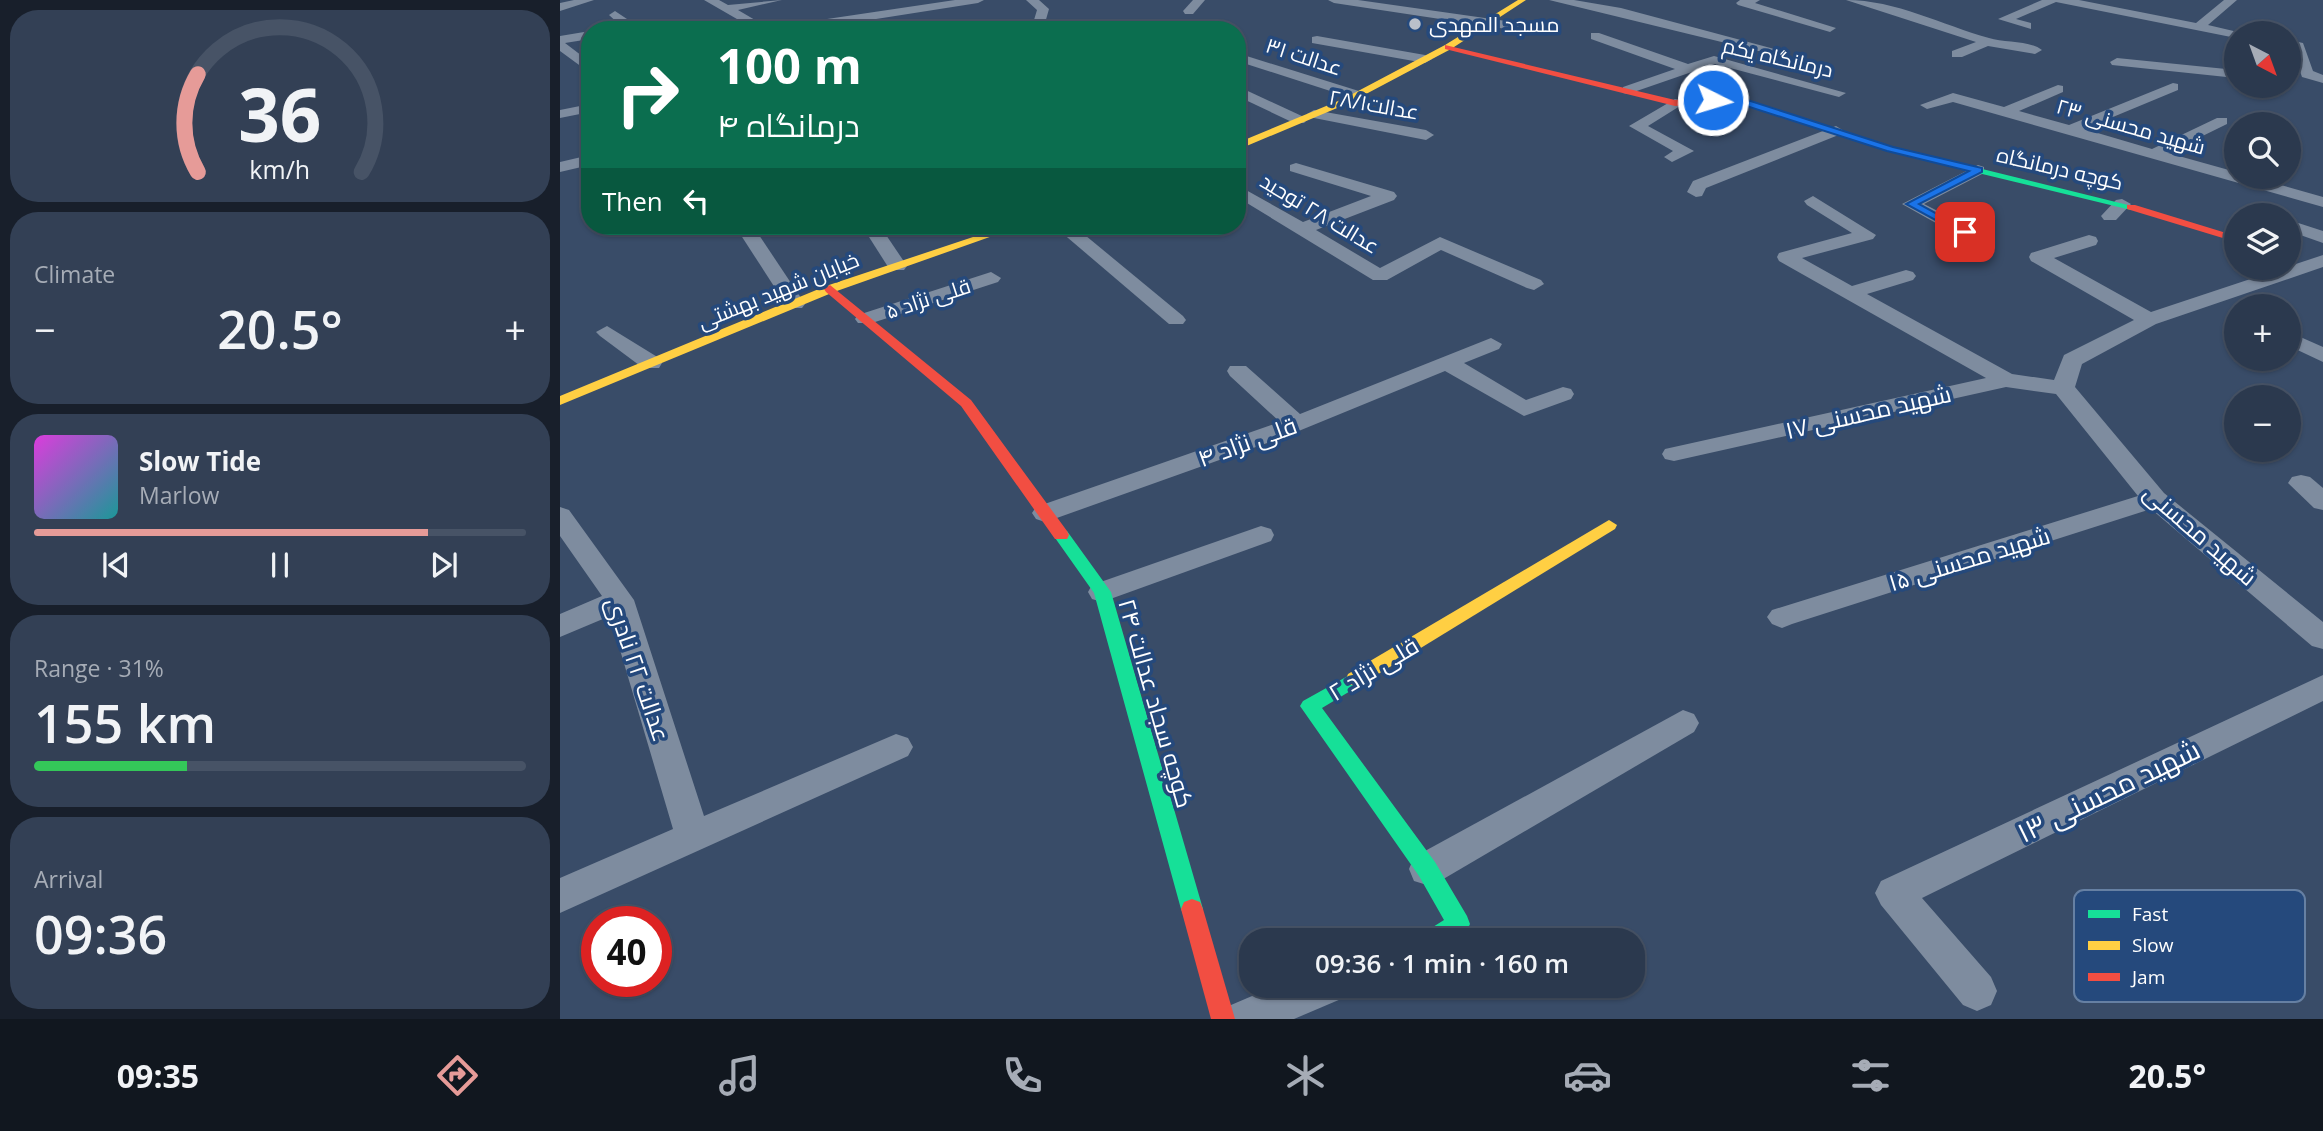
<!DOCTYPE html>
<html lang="en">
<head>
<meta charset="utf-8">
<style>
	body { margin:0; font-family:"Open Sans",Cairo,sans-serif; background:#334055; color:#f1f3f6; height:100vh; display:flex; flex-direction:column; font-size:26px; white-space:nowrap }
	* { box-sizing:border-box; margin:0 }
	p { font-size:23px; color:#a6acb6 }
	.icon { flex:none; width:38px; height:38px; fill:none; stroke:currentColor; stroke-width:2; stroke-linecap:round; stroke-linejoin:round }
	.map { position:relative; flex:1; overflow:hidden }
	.side { display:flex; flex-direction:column; gap:10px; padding:10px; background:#181f2b; width:560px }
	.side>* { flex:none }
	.top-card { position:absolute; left:21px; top:21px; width:665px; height:214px; border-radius:28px; box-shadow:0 2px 5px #0004,0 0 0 2px #475366; background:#0b6e4f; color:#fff; overflow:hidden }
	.needle { width:46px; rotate:139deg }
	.controls { position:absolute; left:1664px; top:21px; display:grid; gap:14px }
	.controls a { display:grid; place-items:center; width:77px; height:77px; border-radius:50%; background:#2b394e; box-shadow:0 2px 5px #0004,0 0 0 2px #475366; font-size:35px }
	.speed { position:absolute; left:21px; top:906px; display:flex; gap:14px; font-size:35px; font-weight:700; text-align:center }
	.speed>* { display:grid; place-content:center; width:91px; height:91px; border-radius:50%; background:#2b394e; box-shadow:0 2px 5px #0004,0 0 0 2px #475366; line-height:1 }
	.speed .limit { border:10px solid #d22; background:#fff; color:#111 }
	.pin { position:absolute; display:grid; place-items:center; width:60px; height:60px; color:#fff; margin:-30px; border-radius:14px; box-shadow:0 4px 10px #0006 }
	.me { position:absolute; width:77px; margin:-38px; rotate:95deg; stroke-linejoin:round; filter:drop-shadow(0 0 5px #0008) }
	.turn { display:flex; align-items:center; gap:24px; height:147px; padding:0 21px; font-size:32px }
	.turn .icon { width:91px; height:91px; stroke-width:2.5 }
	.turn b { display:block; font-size:49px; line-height:60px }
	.then { display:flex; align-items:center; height:66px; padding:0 21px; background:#0003; gap:14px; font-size:26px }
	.big { font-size:52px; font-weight:600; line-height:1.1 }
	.side .widget { flex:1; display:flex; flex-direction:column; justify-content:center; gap:10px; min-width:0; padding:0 24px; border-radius:28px; background:#334055 }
	.side .dial { align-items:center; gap:0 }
	.dial svg { height:182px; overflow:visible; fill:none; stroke:#475366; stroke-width:7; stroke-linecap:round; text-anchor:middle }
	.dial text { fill:#f1f3f6; stroke:none }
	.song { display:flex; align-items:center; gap:21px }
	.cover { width:84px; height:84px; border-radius:10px; background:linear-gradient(135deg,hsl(300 70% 55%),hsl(180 70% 35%)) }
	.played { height:7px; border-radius:4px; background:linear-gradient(90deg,#e69b98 80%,#475366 80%) }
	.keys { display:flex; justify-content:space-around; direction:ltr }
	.heat { display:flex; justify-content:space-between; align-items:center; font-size:38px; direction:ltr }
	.charge { height:10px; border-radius:5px; background:linear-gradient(90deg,#34c759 31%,#475366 0) }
	.trip { position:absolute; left:679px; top:928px; width:406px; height:70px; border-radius:28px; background:#2b394e; box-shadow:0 2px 5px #0004,0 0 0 2px #475366; font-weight:600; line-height:70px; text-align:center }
	.tab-bar { display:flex; height:112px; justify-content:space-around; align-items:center; background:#11171f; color:#a6acb6 }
	.tab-bar .icon { width:49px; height:49px }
	.tab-bar .current { color:#e69b98 }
	.tab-bar b { font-size:32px; color:#f1f3f6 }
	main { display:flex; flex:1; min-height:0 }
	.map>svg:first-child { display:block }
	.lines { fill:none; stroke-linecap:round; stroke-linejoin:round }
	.street { fill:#7e8c9f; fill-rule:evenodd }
	.fast { fill:#16e098; fill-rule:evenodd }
	.slow { fill:#ffcf43; fill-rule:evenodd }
	.jam { fill:#f24e42; fill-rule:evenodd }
	.route { fill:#1a73e8; stroke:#114b97; stroke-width:2 }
	.poi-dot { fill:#bac0ca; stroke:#25497c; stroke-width:2.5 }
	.labels { text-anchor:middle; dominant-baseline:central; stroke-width:7; stroke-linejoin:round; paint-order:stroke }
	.far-poi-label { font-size:21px; fill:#fff; stroke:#25497c; text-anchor:start }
	.far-street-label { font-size:21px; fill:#fff; stroke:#25497c }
	.street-label { font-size:24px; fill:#fff; stroke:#25497c }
	.near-street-label { font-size:28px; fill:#fff; stroke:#25497c }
	.key { fill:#25497c; stroke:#6680a3; stroke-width:2 }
	.key-label { font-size:19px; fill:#fff }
</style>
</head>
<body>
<main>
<section class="side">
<div class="widget dial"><svg viewBox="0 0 100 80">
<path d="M14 69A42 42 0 1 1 86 69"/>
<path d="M14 69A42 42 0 0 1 14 26" stroke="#e69b98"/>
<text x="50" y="56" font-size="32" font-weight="700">36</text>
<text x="50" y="72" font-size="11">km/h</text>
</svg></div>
<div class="widget"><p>Climate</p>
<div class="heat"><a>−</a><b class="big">20.5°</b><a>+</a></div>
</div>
<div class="widget">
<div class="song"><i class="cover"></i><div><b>Slow Tide</b><p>Marlow</p></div></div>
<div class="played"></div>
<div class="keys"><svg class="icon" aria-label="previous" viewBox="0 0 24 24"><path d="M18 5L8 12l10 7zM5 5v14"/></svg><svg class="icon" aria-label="pause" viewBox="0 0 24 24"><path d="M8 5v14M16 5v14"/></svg><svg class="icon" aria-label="next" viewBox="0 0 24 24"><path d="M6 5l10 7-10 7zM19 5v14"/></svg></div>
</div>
<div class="widget"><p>Range · 31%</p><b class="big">155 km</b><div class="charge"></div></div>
<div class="widget"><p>Arrival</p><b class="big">09:36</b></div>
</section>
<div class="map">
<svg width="1763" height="1019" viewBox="0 0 1763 1019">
	<rect width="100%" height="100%" fill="#394c68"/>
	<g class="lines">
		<g class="street">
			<polygon points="14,0 34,0 0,11 0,3"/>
			<polygon points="144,0 159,0 168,5 222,0 178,10 212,30 196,30"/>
			<polygon points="395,0 424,0 418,3 246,30 214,30 220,26"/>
			<polygon points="466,0 479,0 489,9 483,30 471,30 477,10"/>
			<polygon points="633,0 645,0 633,14 625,14 623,11"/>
			<polygon points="768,0 798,0 953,22 959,26 953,30 774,3"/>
			<polygon points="989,0 1014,0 1061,8 1222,51 1215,55"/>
			<polygon points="1180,0 1200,0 1195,3 1276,28 1270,32 1178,5 1176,3"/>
			<path d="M1286,0c50,0 96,25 143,38 15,5 40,2 53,12l-7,4 -47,-8 -26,11h-10v-6l24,-9z"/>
			<polygon points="1482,0 1519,0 1636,23 1664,0 1677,0 1648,25 1682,33 1676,33 1676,38 1496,2 1456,19 1471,23 1471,29 1438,19"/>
			<polygon points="55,11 73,23 73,29 50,30 60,25 49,15"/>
			<polygon points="548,22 552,23 552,29 511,30"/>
			<polygon points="30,31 30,39 5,43 30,62 30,73 0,51 0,36"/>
			<polygon points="1031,33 1039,33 1128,64 1154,56 1286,93 1279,97 1155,64 1068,94 1063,93 1063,87 1115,69 1031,39"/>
			<polygon points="757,36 865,55 872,59 865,63 752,43 752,37"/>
			<polygon points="1729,40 1743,43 1753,71 1763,75 1763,83 1742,77 1732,49 1729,48"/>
			<polygon points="677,53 802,92 804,95 792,98 677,61"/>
			<polygon points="1557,58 1676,70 1676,78 1552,65 1550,62"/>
			<polygon points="1613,83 1618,84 1618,90 1524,129 1592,149 1657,118 1667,118 1667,124 1608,153 1676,172 1676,177 1693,177 1763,197 1763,207 1393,102 1367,109 1360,105 1393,93 1444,107 1498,85 1503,86 1503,92 1459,111 1509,125"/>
			<polygon points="677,86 744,117 747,120 744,123 734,123 677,96"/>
			<polygon points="1115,99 1120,100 1120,106 1088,126 1134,151 1112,162 1104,157 1113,151 1069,126"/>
			<polygon points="30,104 30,112 0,118 0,110"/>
			<polygon points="754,110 866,130 874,135 866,140 749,117 747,114"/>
			<polygon points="1276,126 1284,131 1281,134 1146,188 1142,196 1136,197 1127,192 1133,181"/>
			<polygon points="30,155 30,165 0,172 0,162"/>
			<polygon points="736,163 834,192 837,196 834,200 756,230 820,268 880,237 981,280 984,284 974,290 967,288 881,250 827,280 813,280 677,197 677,185 743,222 811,196 730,171 730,165"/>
			<polygon points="1418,165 1424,167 1424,173 1364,204 1411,228 1414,232 1411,236 1399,236 1342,204"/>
			<polygon points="1253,196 1316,235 1313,239 1242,258 1292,286 1346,270 1353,272 1356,276 1353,280 1307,294 1452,374 1494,380 1504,355 1574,320 1471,261 1469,257 1471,253 1529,235 1536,237 1538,241 1536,245 1494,258 1591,312 1763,255 1763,267 1596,324 1522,364 1515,387 1604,493 1763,622 1763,649 1752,646 1591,509 1232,624 1222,628 1212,624 1207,617 1212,610 1578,496 1496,394 1446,387 1114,461 1105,459 1102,454 1105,449 1426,378 1219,261 1217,257 1219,253 1292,233 1247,205 1244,201"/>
			<polygon points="1562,199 1571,204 1556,220 1544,220 1541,216 1556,200"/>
			<polygon points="1686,206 1705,211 1708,215 1680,215 1677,211"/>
			<polygon points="1729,220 1763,231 1763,243 1729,231"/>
			<polygon points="175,226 193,226 245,304 242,308 228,308"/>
			<polygon points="302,226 320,226 347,266 344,270 330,270"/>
			<polygon points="494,226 514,226 623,316 626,320 623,324 609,324"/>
			<polygon points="431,272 441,278 438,282 312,323 298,323 295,319 298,315"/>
			<polygon points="47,326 99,358 102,363 99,368 83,368 40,336 36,332"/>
			<polygon points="1729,332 1763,347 1763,362 1729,346"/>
			<polygon points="931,338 942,344 939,349 904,363 966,400 1003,387 1011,389 1014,394 1011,399 964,416 885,371 724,437 494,519 485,522 476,519 472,513 476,507 720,422 670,376 667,371 670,366 686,366 740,414"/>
			<polygon points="1741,475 1750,477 1763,488 1763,510 1754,508 1728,483 1732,477"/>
			<polygon points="0,507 9,510 74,600 144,816 336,734 348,738 353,747 348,756 0,913 0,878 113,829 50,616 0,637 0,614 42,596 0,536"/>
			<polygon points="701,526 711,529 714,535 711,541 542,602 532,599 528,592 532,585"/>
			<polygon points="1763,675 1763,701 1362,898 1431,977 1437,991 1431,1005 1417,1011 1403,1005 1321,905 1315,893 1321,881"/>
			<polygon points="1123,710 1134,714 1139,723 1134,732 880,881 867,885 854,881 849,869 854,857"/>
			<polygon points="718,985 787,985 781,999 734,1019 665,1019 671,1005"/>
		</g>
		<g class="fast">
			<polygon points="1230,116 1333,147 1576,207 1571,210 1327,151 1230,120"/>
			<polygon points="501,530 507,531 551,592 643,909 640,916 632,919 624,916 621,909 534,593 493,535"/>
			<path d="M795,672l7,2 2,5 -2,5 -40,24 113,154 32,54 3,8c-8,20 -30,16 -48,16l3,-8 19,-12 -25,-44 -119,-170 3,-5z"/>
		</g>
		<g class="slow">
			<polygon points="958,0 966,0 891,49 789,103 677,150 677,143 783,99 885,45"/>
			<polygon points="446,226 461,226 274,292 0,405 0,396 266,286"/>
			<polygon points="1049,520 1057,525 1055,529 802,684 795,686 788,684 786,679 788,674"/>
		</g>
		<g class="jam">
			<polygon points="885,45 1115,100 1172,95 1237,118 1230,120 1171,101 1115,106 885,49"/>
			<polygon points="1567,205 1575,205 1676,236 1676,242 1567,209"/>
			<polygon points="270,285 411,400 507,531 509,535 507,539 495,539 401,406 266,292 264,289"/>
			<polygon points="632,899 640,902 643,909 675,1019 651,1019 621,909 624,902"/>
		</g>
	</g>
	<polygon class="route" points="1175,96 1333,147 1422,168 1422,172 1359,204 1410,232 1401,234 1346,204 1409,171 1327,151 1171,101 1153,103 1149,100"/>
	<circle class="poi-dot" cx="855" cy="24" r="7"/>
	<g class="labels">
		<g class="far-poi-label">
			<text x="869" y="24">مسجد المهدی</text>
		</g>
		<g class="far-street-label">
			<text transform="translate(744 56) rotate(18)">عدالت ۳۱</text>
			<text transform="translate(1218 57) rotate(13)">درمانگاه یکم</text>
			<text transform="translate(814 104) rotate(10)">عدالت۲۸/۱</text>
			<text transform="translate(1571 126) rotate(16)">شهید محسنی ۲۳</text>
			<text transform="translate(1500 168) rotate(13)">کوچه درمانگاه</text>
			<text transform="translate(760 213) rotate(31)">عدالت ۲۸ توحید</text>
			<text transform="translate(218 290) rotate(-22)">خیابان شهید بهشتی</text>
			<text transform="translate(368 298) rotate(-18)">قلی نژاد ۵</text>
		</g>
		<g class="street-label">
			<text transform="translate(1308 411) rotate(-13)">شهید محسنی ۱۷</text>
			<text transform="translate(687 441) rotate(-20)">قلی نژاد ۴</text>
			<text transform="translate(1641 534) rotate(41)">شهید محسنی</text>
			<text transform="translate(1409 558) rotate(-17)">شهید محسنی ۱۵</text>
			<text transform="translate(813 668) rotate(-31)">قلی نژاد ۲</text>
			<text transform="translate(79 669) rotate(71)">عدالت ۲۲ نادری</text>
			<text transform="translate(597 703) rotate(74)">کوچه سجاد عدالت ۲۴</text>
		</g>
		<g class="near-street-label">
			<text transform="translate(1548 790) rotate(-26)">شهید محسنی ۱۳</text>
		</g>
	</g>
	<rect x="1514" y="890" width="231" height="112" rx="10" class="key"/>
	<rect x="1528" y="910" width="32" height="8" fill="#16e098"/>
	<rect x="1528" y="941" width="32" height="9" fill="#ffcf43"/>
	<rect x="1528" y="973" width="32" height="8" fill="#f24e42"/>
	<g class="key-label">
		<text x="1572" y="921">Fast</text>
		<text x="1572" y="952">Slow</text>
		<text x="1572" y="984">Jam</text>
	</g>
</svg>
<div class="controls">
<a><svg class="needle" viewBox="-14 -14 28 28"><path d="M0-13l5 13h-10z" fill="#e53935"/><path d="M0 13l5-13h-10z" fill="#a6acb6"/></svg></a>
<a><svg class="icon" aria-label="search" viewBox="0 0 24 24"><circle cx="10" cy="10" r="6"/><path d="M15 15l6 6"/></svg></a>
<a><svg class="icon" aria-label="layers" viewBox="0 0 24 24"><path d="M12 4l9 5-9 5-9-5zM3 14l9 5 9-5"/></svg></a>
<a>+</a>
<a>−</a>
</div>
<div class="speed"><div class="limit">40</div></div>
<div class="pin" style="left:1405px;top:232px;background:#d93025"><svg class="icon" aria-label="arrive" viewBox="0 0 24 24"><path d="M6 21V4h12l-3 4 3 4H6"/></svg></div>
<svg class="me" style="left:1153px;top:100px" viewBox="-20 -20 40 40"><circle r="17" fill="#1a73e8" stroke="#fff" stroke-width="3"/><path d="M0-11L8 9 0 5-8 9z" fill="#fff"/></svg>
<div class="trip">09:36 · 1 min · 160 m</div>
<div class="top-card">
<div class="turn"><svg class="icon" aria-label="right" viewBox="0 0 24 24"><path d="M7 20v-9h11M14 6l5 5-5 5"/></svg><div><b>100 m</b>درمانگاه ۴</div></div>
<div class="then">Then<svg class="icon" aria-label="left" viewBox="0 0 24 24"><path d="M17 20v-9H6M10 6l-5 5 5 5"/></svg></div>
</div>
</div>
</main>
<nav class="tab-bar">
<b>09:35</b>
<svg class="icon current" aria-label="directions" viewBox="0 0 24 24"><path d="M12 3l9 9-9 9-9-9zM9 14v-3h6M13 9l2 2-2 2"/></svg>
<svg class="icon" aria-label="music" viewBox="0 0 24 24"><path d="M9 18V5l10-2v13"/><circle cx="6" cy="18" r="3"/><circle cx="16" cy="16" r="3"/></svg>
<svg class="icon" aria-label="phone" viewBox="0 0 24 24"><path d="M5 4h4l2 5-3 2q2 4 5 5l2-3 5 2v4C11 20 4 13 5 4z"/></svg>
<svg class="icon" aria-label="climate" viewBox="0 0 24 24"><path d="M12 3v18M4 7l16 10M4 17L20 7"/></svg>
<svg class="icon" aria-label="car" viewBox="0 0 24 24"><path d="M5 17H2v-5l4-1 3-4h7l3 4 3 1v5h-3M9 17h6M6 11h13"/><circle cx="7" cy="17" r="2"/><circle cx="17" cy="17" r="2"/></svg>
<svg class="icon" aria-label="filters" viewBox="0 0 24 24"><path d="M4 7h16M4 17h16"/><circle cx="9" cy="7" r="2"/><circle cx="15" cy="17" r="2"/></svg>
<b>20.5°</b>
</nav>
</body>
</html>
